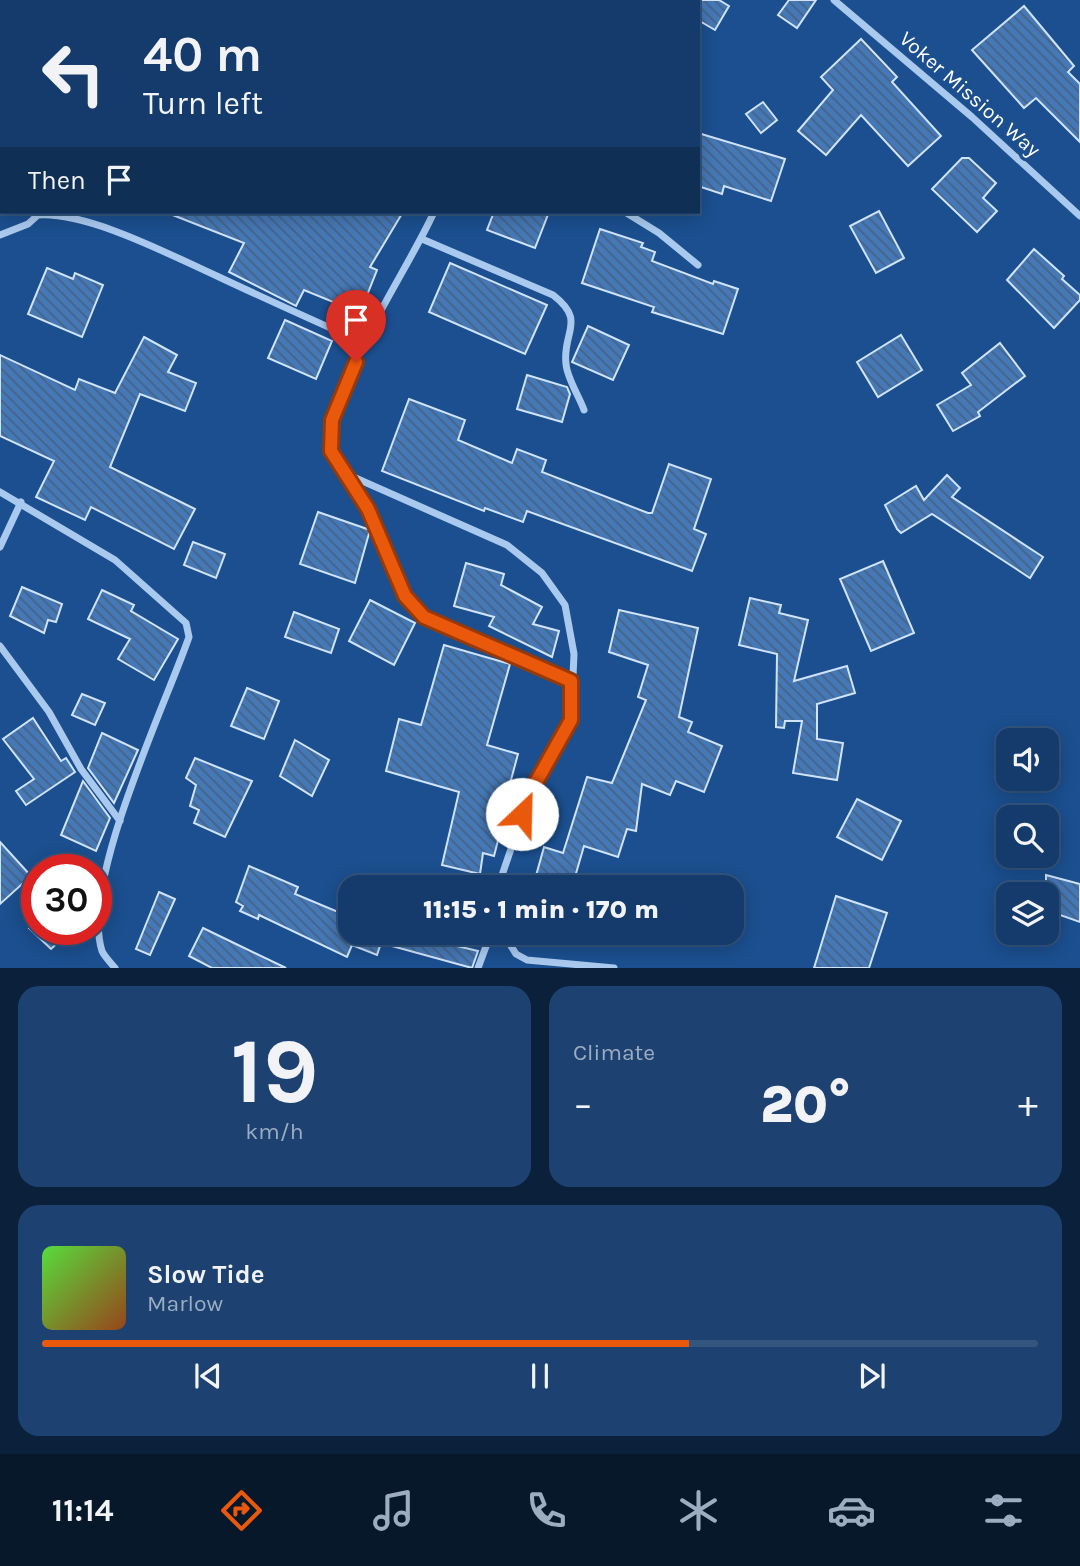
<!DOCTYPE html>
<html lang="en">
<head>
<meta charset="utf-8">
<style>
	body { margin:0; font-family:Karla,sans-serif; background:#1d4271; color:#f1f3f6; height:100vh; display:flex; flex-direction:column; font-size:26px; white-space:nowrap }
	* { box-sizing:border-box; margin:0 }
	p { font-size:23px; color:#9dadc1 }
	.icon { flex:none; width:38px; height:38px; fill:none; stroke:currentColor; stroke-width:2; stroke-linecap:round; stroke-linejoin:round }
	.map { position:relative; height:968px; overflow:hidden }
	.panel { display:flex; flex-direction:column; gap:18px; padding:18px; background:#0b203b; flex:1 }
	.panel>* { flex:none }
	.hud { position:absolute; left:0px; top:0px; width:700px; height:214px; box-shadow:0 4px 18px #0003,0 0 0 2px #33557e; background:#143b6b; color:#f1f3f6; overflow:hidden }
	.tools { position:absolute; left:996px; top:728px; display:grid; gap:14px }
	.tools a { display:grid; place-items:center; width:63px; height:63px; border-radius:14px; background:#143b6b; box-shadow:0 4px 18px #0003,0 0 0 2px #33557e; font-size:35px }
	.speed { position:absolute; left:21px; top:854px; display:flex; gap:14px; font-size:35px; font-weight:700; text-align:center }
	.speed>* { display:grid; place-content:center; width:91px; height:91px; border-radius:50%; background:#143b6b; box-shadow:0 4px 18px #0003,0 0 0 2px #33557e; line-height:1 }
	.speed .limit { border:10px solid #d22; background:#fff; color:#111 }
	.pin { position:absolute; display:grid; place-items:center; width:60px; height:60px; color:#fff; margin:-72px -30px; border-radius:50% 50% 50% 0; rotate:-45deg; box-shadow:0 0 7px #0007 }
	.pin .icon { rotate:45deg }
	.me { position:absolute; width:77px; margin:-38px; rotate:24deg; stroke-linejoin:round; filter:drop-shadow(0 0 5px #0008) }
	.turn { display:flex; align-items:center; gap:24px; height:147px; padding:0 28px; font-size:32px }
	.turn .icon { width:91px; height:91px; stroke-width:2.5 }
	.turn b { display:block; font-size:49px; line-height:60px }
	.then { display:flex; align-items:center; height:66px; padding:0 28px; background:#0003; gap:14px; font-size:26px }
	.big { font-size:52px; font-weight:800; line-height:1.1 }
	.panel .widget { flex:1; display:flex; flex-direction:column; justify-content:center; gap:10px; min-width:0; padding:0 24px; border-radius:21px; background:#1d4271 }
	.panel .dial { align-items:center; gap:0 }
	.dial b { font-size:91px; line-height:1 }
	.song { display:flex; align-items:center; gap:21px }
	.cover { width:84px; height:84px; border-radius:10px; background:linear-gradient(135deg,hsl(110 70% 55%),hsl(20 70% 35%)) }
	.played { height:7px; border-radius:4px; background:linear-gradient(90deg,#ea580c 65%,#33557e 65%) }
	.keys { display:flex; justify-content:space-around; direction:ltr }
	.heat { display:flex; justify-content:space-between; align-items:center; font-size:38px; direction:ltr }
	.panel .tiles { flex:1; display:grid; gap:18px; grid-template-columns:1fr 1fr }
	.widget:last-child { grid-column:span 2 }
	.trip { position:absolute; left:338px; top:875px; width:406px; height:70px; border-radius:21px; background:#143b6b; box-shadow:0 4px 18px #0003,0 0 0 2px #33557e; font-weight:800; line-height:70px; text-align:center }
	.tab-bar { display:flex; height:112px; justify-content:space-around; align-items:center; background:#08182b; color:#9dadc1 }
	.tab-bar .icon { width:49px; height:49px }
	.tab-bar .current { color:#ea580c }
	.tab-bar b { font-size:32px; color:#f1f3f6 }
	.map>svg:first-child { display:block }
	.building { fill:url(#building-back-hatch); stroke:#cfe3fa; stroke-width:2 }
	.lines { fill:none; stroke-linecap:round; stroke-linejoin:round }
	.street { stroke:#a9c9ee; stroke-width:7 }
	.route-casing { stroke:#983908; stroke-width:18 }
	.route { stroke:#ea580c; stroke-width:12 }
	.labels { text-anchor:middle; dominant-baseline:central; stroke-width:7; stroke-linejoin:round; paint-order:stroke }
	.street-label { font-size:21px; fill:#fff; stroke:#1b4f8f }
</style>
</head>
<body>
<div class="map">
<svg width="1080" height="968" viewBox="0 0 1080 968">
	<defs>
		<pattern id="building-back-hatch" width="6" height="6" patternUnits="userSpaceOnUse" patternTransform="scale(1.75)"><rect width="6" height="6" fill="#4478b7"/><path d="M-1 5l2 2M0 0l6 6M5-1l2 2" fill="none" stroke="#486282"/></pattern>
	</defs>
	<rect width="100%" height="100%" fill="#1b4f8f"/>
	<g class="building">
		<polygon points="698,0 719,0 729,6 715,30 698,20"/>
		<polygon points="789,0 816,0 797,28 778,15"/>
		<polygon points="1024,6 1074,66 1068,72 1080,84 1080,142 1036,98 1024,108 972,50"/>
		<polygon points="861,39 897,77 892,82 941,136 908,166 861,115 826,155 798,131 833,90 821,77"/>
		<polygon points="763,102 777,120 761,133 746,114"/>
		<polygon points="698,133 785,159 771,201 724,186 722,194 698,186"/>
		<polygon points="962,158 969,158 996,183 983,198 997,211 977,232 932,189"/>
		<polygon points="879,211 904,258 876,273 850,226"/>
		<polygon points="165,212 403,212 370,267 377,270 360,313 304,290 296,306 229,272 244,243"/>
		<polygon points="494,212 549,212 535,248 487,230"/>
		<polygon points="600,229 643,243 641,247 655,252 652,261 713,284 714,281 738,289 723,334 652,312 654,307 582,283"/>
		<polygon points="1034,249 1064,276 1062,279 1080,295 1080,300 1054,328 1007,280"/>
		<polygon points="450,263 547,305 525,354 429,312"/>
		<polygon points="47,268 73,279 75,273 103,285 82,337 28,314"/>
		<polygon points="285,320 332,341 316,379 268,358"/>
		<polygon points="588,326 629,345 613,380 572,362"/>
		<polygon points="901,335 922,370 878,397 857,362"/>
		<polygon points="144,337 177,355 168,372 196,383 185,411 140,394 110,467 195,509 174,549 91,507 85,520 36,497 54,461 0,436 0,355 75,390 79,379 115,393"/>
		<polygon points="1000,343 1025,376 978,412 980,416 953,431 937,405 971,385 962,373"/>
		<polygon points="527,375 567,387 570,394 562,422 517,409"/>
		<polygon points="409,399 465,420 458,440 512,463 517,449 546,460 542,472 648,513 652,513 669,464 711,479 694,529 706,534 692,571 527,511 523,522 485,508 484,511 382,471"/>
		<polygon points="947,475 960,488 952,497 1043,557 1030,578 932,514 901,533 897,529 885,505 916,486 924,500"/>
		<polygon points="318,512 370,530 355,583 300,564"/>
		<polygon points="193,542 225,554 216,578 184,565"/>
		<polygon points="883,561 914,633 871,651 840,579"/>
		<polygon points="466,563 504,574 501,585 542,607 533,624 559,631 552,657 489,626 494,617 454,606"/>
		<polygon points="22,587 62,604 56,622 48,620 44,633 10,616"/>
		<polygon points="102,590 134,605 131,611 178,639 154,680 118,659 130,639 88,619"/>
		<polygon points="750,598 781,605 779,613 808,620 794,681 847,666 855,693 817,704 817,739 843,743 837,780 793,773 802,721 785,721 784,728 776,727 777,654 739,645"/>
		<polygon points="370,600 415,623 394,665 349,641"/>
		<polygon points="619,610 698,628 679,717 692,722 688,732 722,746 704,792 676,781 670,795 642,784 636,831 627,829 618,857 584,846 572,887 545,887 534,883 544,847 563,853 587,777 612,783 646,700 638,697 648,665 609,652"/>
		<polygon points="294,612 339,629 331,653 285,637"/>
		<polygon points="444,645 510,664 487,745 518,754 498,828 501,829 494,856 483,853 480,874 442,865 459,792 386,771 399,719 421,725"/>
		<polygon points="247,688 279,701 264,739 231,726"/>
		<polygon points="82,694 105,703 95,725 72,715"/>
		<polygon points="33,718 61,761 66,758 75,772 26,805 16,791 34,779 3,739"/>
		<polygon points="102,733 138,750 114,803 88,768"/>
		<polygon points="295,740 329,760 312,796 280,776"/>
		<polygon points="195,758 252,781 225,837 194,823 199,810 190,806 196,785 186,778"/>
		<polygon points="83,781 110,818 96,851 61,835"/>
		<polygon points="857,799 901,821 882,860 837,837"/>
		<polygon points="0,842 31,876 0,904"/>
		<polygon points="249,866 298,887 295,894 350,917 350,933 434,933 432,940 478,951 472,968 381,943 377,955 352,945 347,957 259,915 258,919 240,911 243,906 236,902"/>
		<polygon points="1046,875 1080,884 1080,922 1046,910"/>
		<polygon points="159,892 175,899 150,955 136,949"/>
		<polygon points="836,896 887,913 869,968 814,968"/>
		<polygon points="203,928 236,944 286,968 212,968 189,956"/>
		<polygon points="30,929 73,929 51,949"/>
	</g>
	<g class="lines">
		<g class="street">
			<polyline points="122,0 125,2"/>
			<polyline points="301,0 306,2"/>
			<polyline points="834,0 972,117 1080,216"/>
			<polyline points="516,2 517,0"/>
			<path d="M434,212c-28,62 -106,172 -103,235 0,9 7,17 11,25l165,73 35,28 23,32 9,49 -3,66 -41,73 -32,94"/>
			<polyline points="625,212 659,233 698,265"/>
			<path d="M0,235l28,-11 10,-9c52,-3 134,41 181,62 49,23 98,45 147,67"/>
			<path d="M422,239l131,56c34,26 9,37 13,69 1,14 13,32 18,46"/>
			<polyline points="342,472 368,509 406,596 424,616 571,681"/>
			<path d="M0,492l115,68 71,63 3,14c-24,69 -109,247 -87,314 2,5 9,12 13,17"/>
			<polyline points="0,547 21,502"/>
			<polyline points="0,646 49,712 81,769 120,821"/>
			<polyline points="503,933 516,954 527,960 614,968"/>
			<polyline points="478,968 491,933"/>
		</g>
	</g>
	<g class="lines">
		<defs>
			<polyline id="route" points="356,362 332,420 331,451 368,509 405,596 424,617 571,681 571,720 530,793 522,814"/>
		</defs>
		<use href="#route" class="route-casing"/>
		<use href="#route" class="route"/>
	</g>
	<g class="labels">
		<g class="street-label">
			<text transform="translate(970 94) rotate(41)">Voker Mission Way</text>
		</g>
	</g>
</svg>
<div class="tools">
<a><svg class="icon" aria-label="sound" viewBox="0 0 24 24"><path d="M4 9h4l5-4v14l-5-4H4zM17 9q2 3 0 6"/></svg></a>
<a><svg class="icon" aria-label="search" viewBox="0 0 24 24"><circle cx="10" cy="10" r="6"/><path d="M15 15l6 6"/></svg></a>
<a><svg class="icon" aria-label="layers" viewBox="0 0 24 24"><path d="M12 4l9 5-9 5-9-5zM3 14l9 5 9-5"/></svg></a>
</div>
<div class="speed"><div class="limit">30</div></div>
<div class="pin" style="left:356px;top:362px;background:#d93025"><svg class="icon" aria-label="arrive" viewBox="0 0 24 24"><path d="M6 21V4h12l-3 4 3 4H6"/></svg></div>
<svg class="me" style="left:522px;top:814px" viewBox="-20 -20 40 40"><circle r="19" fill="#fff"/><path d="M0-13L10 11 0 6-10 11z" fill="#ea580c"/></svg>
<div class="trip">11:15 · 1 min · 170 m</div>
<div class="hud">
<div class="turn"><svg class="icon" aria-label="left" viewBox="0 0 24 24"><path d="M17 20v-9H6M10 6l-5 5 5 5"/></svg><div><b>40 m</b>Turn left</div></div>
<div class="then">Then<svg class="icon" aria-label="arrive" viewBox="0 0 24 24"><path d="M6 21V4h12l-3 4 3 4H6"/></svg></div>
</div>
</div>
<section class="panel">
<div class="tiles">
<div class="widget dial"><b>19</b><p>km/h</p></div>
<div class="widget"><p>Climate</p>
<div class="heat"><a>−</a><b class="big">20°</b><a>+</a></div>
</div>
<div class="widget">
<div class="song"><i class="cover"></i><div><b>Slow Tide</b><p>Marlow</p></div></div>
<div class="played"></div>
<div class="keys"><svg class="icon" aria-label="previous" viewBox="0 0 24 24"><path d="M18 5L8 12l10 7zM5 5v14"/></svg><svg class="icon" aria-label="pause" viewBox="0 0 24 24"><path d="M8 5v14M16 5v14"/></svg><svg class="icon" aria-label="next" viewBox="0 0 24 24"><path d="M6 5l10 7-10 7zM19 5v14"/></svg></div>
</div>
</div>
</section>
<nav class="tab-bar">
<b>11:14</b>
<svg class="icon current" aria-label="directions" viewBox="0 0 24 24"><path d="M12 3l9 9-9 9-9-9zM9 14v-3h6M13 9l2 2-2 2"/></svg>
<svg class="icon" aria-label="music" viewBox="0 0 24 24"><path d="M9 18V5l10-2v13"/><circle cx="6" cy="18" r="3"/><circle cx="16" cy="16" r="3"/></svg>
<svg class="icon" aria-label="phone" viewBox="0 0 24 24"><path d="M5 4h4l2 5-3 2q2 4 5 5l2-3 5 2v4C11 20 4 13 5 4z"/></svg>
<svg class="icon" aria-label="climate" viewBox="0 0 24 24"><path d="M12 3v18M4 7l16 10M4 17L20 7"/></svg>
<svg class="icon" aria-label="car" viewBox="0 0 24 24"><path d="M5 17H2v-5l4-1 3-4h7l3 4 3 1v5h-3M9 17h6M6 11h13"/><circle cx="7" cy="17" r="2"/><circle cx="17" cy="17" r="2"/></svg>
<svg class="icon" aria-label="filters" viewBox="0 0 24 24"><path d="M4 7h16M4 17h16"/><circle cx="9" cy="7" r="2"/><circle cx="15" cy="17" r="2"/></svg>
</nav>
</body>
</html>
